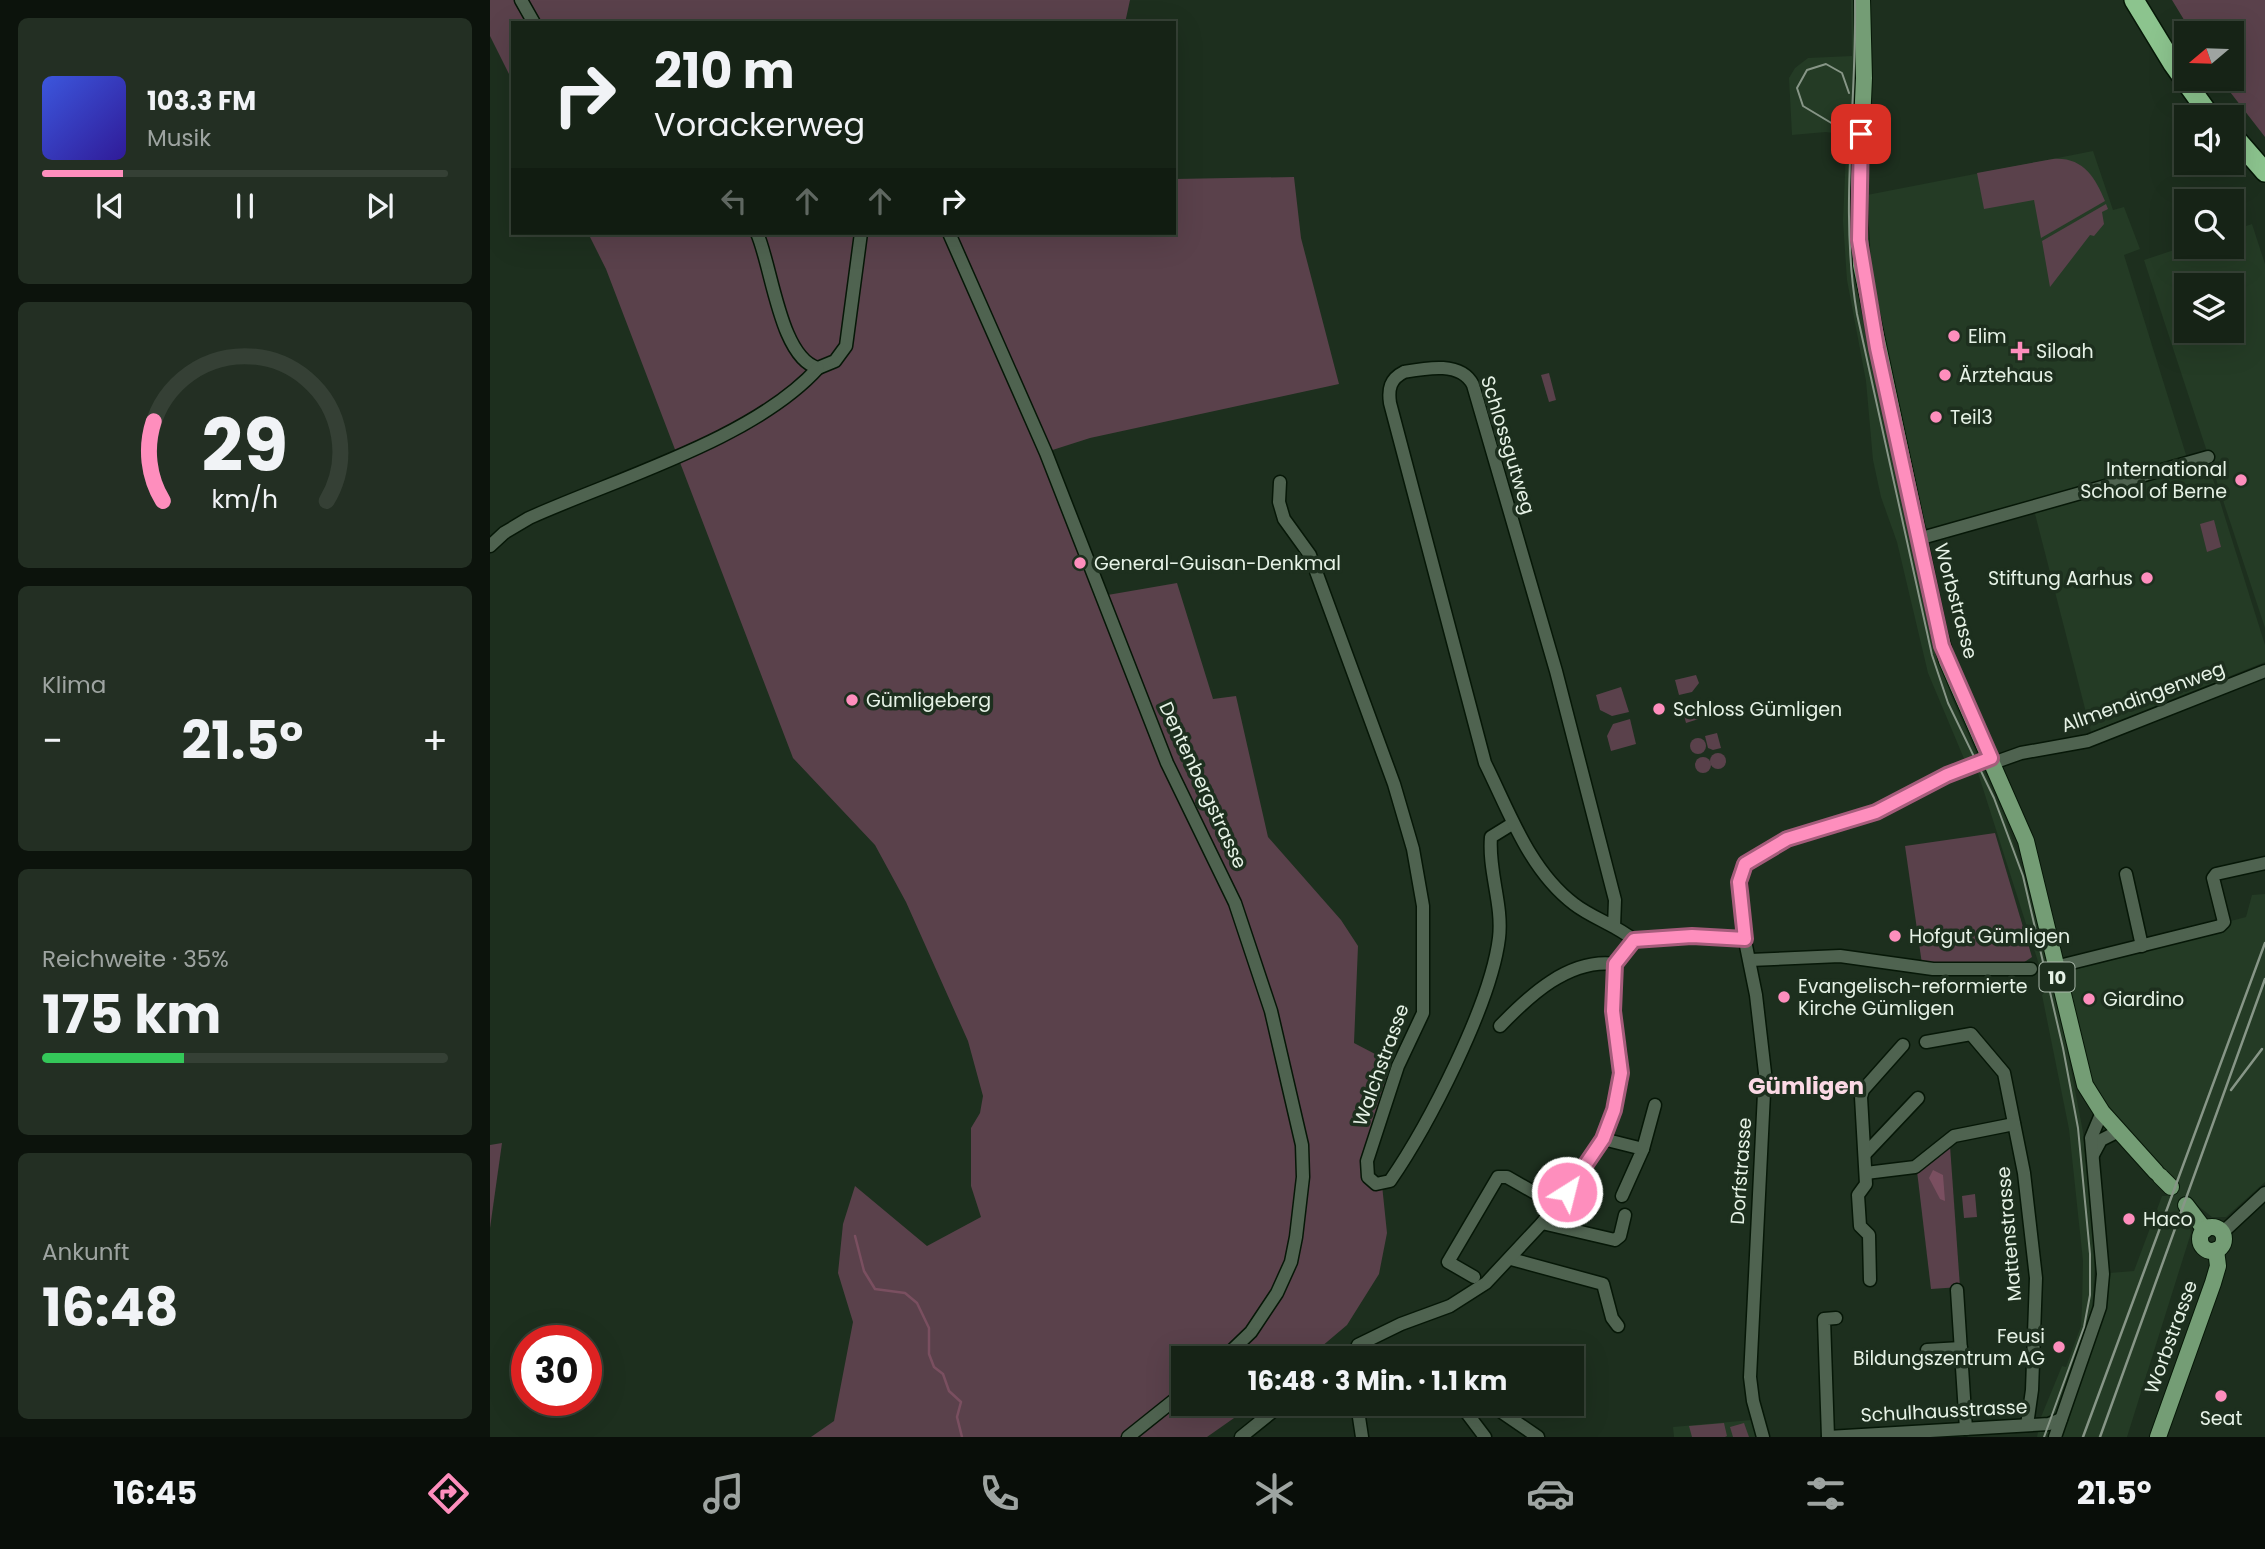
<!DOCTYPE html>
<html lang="de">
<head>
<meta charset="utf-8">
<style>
	body { margin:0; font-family:Poppins,sans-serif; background:#232f23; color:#f1f3f6; height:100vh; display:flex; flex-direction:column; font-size:26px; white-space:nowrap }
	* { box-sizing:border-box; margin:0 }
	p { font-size:23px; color:#9ea4a1 }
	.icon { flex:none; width:38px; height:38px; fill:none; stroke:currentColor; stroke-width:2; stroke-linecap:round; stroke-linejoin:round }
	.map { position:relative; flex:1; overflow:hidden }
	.sheet { display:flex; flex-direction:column; gap:18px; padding:18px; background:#0c130c; width:490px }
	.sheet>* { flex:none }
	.guide { position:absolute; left:21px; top:21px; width:665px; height:214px; border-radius:0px; box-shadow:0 7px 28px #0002,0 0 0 2px #354035; background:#162316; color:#f1f3f6; overflow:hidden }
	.needle { width:46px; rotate:251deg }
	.tools { position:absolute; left:1684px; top:21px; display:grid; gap:14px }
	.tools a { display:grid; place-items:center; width:70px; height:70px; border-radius:0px; background:#162316; box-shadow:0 7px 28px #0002,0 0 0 2px #354035; font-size:35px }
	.speed { position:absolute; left:21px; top:1325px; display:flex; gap:14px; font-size:35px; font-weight:700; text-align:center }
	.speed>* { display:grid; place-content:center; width:91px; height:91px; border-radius:50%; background:#162316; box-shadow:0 7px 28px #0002,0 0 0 2px #354035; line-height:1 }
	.speed .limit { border:10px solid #d22; background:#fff; color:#111 }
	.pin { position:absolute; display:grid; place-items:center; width:60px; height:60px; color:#fff; margin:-30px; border-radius:14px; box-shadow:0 4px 10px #0006 }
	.me { position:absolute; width:77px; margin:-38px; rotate:36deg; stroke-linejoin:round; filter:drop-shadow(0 0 5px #0008) }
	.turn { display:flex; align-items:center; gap:24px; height:147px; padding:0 28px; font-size:32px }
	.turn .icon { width:91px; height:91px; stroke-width:2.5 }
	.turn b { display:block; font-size:49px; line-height:60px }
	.lanes { display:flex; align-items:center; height:66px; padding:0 28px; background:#0003; justify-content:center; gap:35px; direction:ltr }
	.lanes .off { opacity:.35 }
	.big { font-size:52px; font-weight:700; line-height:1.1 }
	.sheet .card { flex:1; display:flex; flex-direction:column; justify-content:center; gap:10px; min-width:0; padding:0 24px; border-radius:10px; background:#232f23 }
	.sheet .dial { align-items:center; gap:0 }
	.dial svg { height:182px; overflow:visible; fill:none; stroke:#354035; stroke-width:7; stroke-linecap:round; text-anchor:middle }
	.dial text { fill:#f1f3f6; stroke:none }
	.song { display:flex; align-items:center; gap:21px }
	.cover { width:84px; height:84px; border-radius:10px; background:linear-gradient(135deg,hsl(230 70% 55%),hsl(250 70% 35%)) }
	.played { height:7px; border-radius:4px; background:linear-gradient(90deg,#fe8ebd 20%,#354035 20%) }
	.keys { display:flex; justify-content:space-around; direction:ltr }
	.heat { display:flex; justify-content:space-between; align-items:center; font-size:38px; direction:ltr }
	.charge { height:10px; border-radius:5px; background:linear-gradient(90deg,#34c759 35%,#354035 0) }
	.trip { position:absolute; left:681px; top:1346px; width:413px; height:70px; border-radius:0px; background:#162316; box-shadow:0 7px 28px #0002,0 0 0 2px #354035; font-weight:700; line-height:70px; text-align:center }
	.dock { display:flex; height:112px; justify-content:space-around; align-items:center; background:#090e09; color:#9ea4a1 }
	.dock .icon { width:49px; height:49px }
	.dock .active { color:#fe8ebd }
	.dock b { font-size:32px; color:#f1f3f6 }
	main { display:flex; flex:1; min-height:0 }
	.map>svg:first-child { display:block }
	.built { fill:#243b25; fill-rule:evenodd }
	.green { fill:#5a414b }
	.water { fill:#7a4f60 }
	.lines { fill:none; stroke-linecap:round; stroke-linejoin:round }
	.stream { stroke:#7a4f60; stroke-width:2.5 }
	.minor-casing { stroke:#061707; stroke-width:15 }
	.major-casing { stroke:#061707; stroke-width:18 }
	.highway-casing { stroke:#061707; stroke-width:22 }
	.minor { stroke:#4f6350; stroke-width:12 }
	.major { stroke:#749d75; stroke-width:16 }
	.highway { stroke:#8cc48e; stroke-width:19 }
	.tram { stroke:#879687; stroke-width:2 }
	.rail { stroke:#879687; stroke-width:2.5 }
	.route-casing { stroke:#a55c7b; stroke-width:18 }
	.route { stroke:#fe8ebd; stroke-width:12 }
	.poi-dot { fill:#fe8ebd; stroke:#1d2f1e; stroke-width:2.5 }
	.labels { text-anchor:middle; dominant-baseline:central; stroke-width:7; stroke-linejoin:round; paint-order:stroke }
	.shield { fill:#1d2f1e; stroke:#aab8aa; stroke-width:2 }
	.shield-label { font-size:18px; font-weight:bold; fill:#e6f2e6 }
	.poi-label { font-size:19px; fill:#e6f2e6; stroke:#1d2f1e; text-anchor:start }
	.street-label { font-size:19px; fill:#e6f2e6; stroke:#1d2f1e }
	.quarter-label { font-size:23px; font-weight:bold; fill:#fbd9e5; stroke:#1d2f1e }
</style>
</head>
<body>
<main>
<section class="sheet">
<div class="card">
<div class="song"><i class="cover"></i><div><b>103.3 FM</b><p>Musik</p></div></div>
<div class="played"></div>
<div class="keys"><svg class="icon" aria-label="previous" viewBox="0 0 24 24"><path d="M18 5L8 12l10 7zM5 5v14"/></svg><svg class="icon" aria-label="pause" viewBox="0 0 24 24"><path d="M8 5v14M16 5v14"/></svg><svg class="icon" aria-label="next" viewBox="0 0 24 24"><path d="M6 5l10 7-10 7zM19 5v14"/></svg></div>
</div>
<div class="card dial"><svg viewBox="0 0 100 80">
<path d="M14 69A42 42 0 1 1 86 69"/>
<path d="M14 69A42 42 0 0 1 10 34" stroke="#fe8ebd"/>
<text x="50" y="56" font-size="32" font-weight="700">29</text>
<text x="50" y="72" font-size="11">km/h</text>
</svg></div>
<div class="card"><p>Klima</p>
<div class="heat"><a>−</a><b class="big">21.5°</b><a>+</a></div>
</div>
<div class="card"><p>Reichweite · 35%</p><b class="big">175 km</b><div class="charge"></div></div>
<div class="card"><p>Ankunft</p><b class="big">16:48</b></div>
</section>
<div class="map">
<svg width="1775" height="1437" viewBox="0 0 1775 1437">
	<rect width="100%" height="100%" fill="#1d2f1e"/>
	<g class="built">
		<polygon points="1361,0 1368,0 1370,56 1361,223 1370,307 1444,647 1462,698 1515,818 1534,874 1566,991 1593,1132 1605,1260 1602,1312 1619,1273 1644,1271 1672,1196 1677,1196 1684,1177 1629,1131 1600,1094 1565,967 1756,917 1762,895 1775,894 1775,1182 1736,1217 1722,1217 1707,1205 1696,1205 1701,1233 1637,1437 1547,1437 1551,1417 1572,1366 1576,1367 1591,1326 1592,1307 1593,1261 1579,1129 1552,995 1557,990 1488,773 1475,761 1438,673 1407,542 1391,497 1383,460 1376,381 1357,280 1353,221 1356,153 1353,139 1349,134 1336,132 1302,135 1299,78 1305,68 1318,58 1362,56"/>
		<polygon points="1603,151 1623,210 1634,207 1650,249 1634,255 1697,458 1442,532 1434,525 1383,291 1377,195"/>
		<path d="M1762,224l13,40v364l-121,-368 42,-14 45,1v-16zM1696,285h45v46h-45z"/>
		<polygon points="1717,460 1775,645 1775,662 1601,732 1544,510"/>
		<polygon points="1261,1420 1266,1437 1184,1437 1183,1427"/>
	</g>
	<g class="green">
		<polygon points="0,0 640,0 635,23 23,23 23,82 0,36"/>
		<polygon points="1682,0 1775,0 1775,137 1730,79 1741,79 1741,33 1702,33"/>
		<path d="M1563,159c30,-2 42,18 52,42l-64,37 -7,-38 -50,9 -7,-36z"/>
		<polygon points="804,177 811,238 849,384 600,438 550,454 606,597 687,583 723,699 746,696 778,837 851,920 868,946 864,1043 908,1066 876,1165 892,1185 897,1233 889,1274 857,1325 818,1358 693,1358 693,1404 764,1404 717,1437 321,1437 344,1421 363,1322 348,1273 353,1224 365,1186 437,1246 491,1217 481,1186 481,1128 490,1113 493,1096 478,1041 416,902 385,845 303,758 116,269 98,233 684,233 684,179"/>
		<polygon points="1616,204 1618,209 1612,212 1614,224 1604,236 1600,235 1560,287 1552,241"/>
		<polygon points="1059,373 1066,400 1059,402 1051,375"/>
		<polygon points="1724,520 1731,547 1717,552 1710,524"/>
		<polygon points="1206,675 1209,683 1202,692 1189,695 1185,680"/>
		<polygon points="1131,687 1139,712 1122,716 1110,710 1106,695"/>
		<polygon points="1205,704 1215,708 1218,716 1196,723 1192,708"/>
		<polygon points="1140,719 1146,744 1121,751 1117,736 1123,724"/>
		<polygon points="1227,733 1231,748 1223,750 1218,748 1215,736"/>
		<circle cx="1208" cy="746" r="8"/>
		<circle cx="1228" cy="761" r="8"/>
		<circle cx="1213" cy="765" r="8"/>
		<polygon points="1505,833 1542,957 1533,963 1432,964 1415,846"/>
		<polygon points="12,1143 0,1228 0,1145"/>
		<polygon points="1460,1146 1470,1287 1441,1289 1427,1171"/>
		<polygon points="1485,1194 1487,1217 1474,1218 1472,1196"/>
		<polygon points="1234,1423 1237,1436 1235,1437 1202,1437 1199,1426"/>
		<polygon points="1254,1423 1259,1437 1243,1437 1240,1427"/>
	</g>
	<polygon class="water" points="1443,1170 1453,1175 1455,1201 1450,1199 1439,1178"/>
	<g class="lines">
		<polyline class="stream" points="365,1236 374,1271 385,1289 415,1293 427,1303 439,1328 439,1354 444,1367 453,1374 459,1391 471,1402 467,1417 472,1437"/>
		<defs>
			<g id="minor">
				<polyline points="31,0 44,23"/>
				<path d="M267,233c15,34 23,125 61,135l17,-7 11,-15 15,-113"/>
				<polyline points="459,233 556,453 677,763 745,903 781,1011 812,1145 813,1177 806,1237 801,1262 787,1293 761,1332 734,1358"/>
				<path d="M790,482l-1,20 5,17 26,36 84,229 19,65 10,57v107l-25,53 -31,95 1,16 8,7 14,-3c38,-55 101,-177 109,-243 4,-34 -11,-67 -8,-101l21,-13"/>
				<polyline points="1428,539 1718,457"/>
				<path d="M0,546l14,-13 25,-15c86,-39 225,-79 289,-150"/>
				<polyline points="1503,763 1531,753 1598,741 1775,671"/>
				<polyline points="1636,874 1652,946"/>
				<path d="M1124,927l1,-27 -59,-229 -83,-286c-12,-24 -47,-17 -69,-13 -14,7 -16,17 -14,31l95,360c24,48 44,107 89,141 18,14 42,21 60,36"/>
				<polyline points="1144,940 1202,936 1255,939"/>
				<polyline points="1260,960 1350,956 1443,969 1541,969"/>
				<polyline points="1565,967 1730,926 1734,922 1723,878 1726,874 1775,863"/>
				<path d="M1010,1026c29,-30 69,-68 115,-62l19,-24"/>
				<polyline points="1436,1042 1481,1034 1514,1073 1534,1173 1546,1278 1542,1390 1537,1425"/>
				<polyline points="1113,1139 1153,1149 1132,1196"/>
				<polyline points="1153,1149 1165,1105"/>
				<polyline points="1375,1154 1428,1098"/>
				<polyline points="1603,1155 1611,1140 1629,1131"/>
				<polyline points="1376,1173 1425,1167 1464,1136 1524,1124"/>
				<polyline points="1052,1223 1125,1240 1130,1236 1135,1215"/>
				<polyline points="1732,1233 1775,1193"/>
				<polyline points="1021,1259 1113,1284 1122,1318 1128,1326"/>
				<polyline points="984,1277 958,1262 1008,1177 1017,1177 1066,1205"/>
				<polyline points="1380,1280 1379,1235 1370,1226 1368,1195 1376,1184 1371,1097 1373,1090 1413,1045"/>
				<polyline points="1467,1290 1476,1429"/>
				<polyline points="1437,1350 1471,1348"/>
				<polyline points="863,1358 868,1345 911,1324 960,1306 996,1283 1052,1223 1102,1157 1115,1135 1131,1081 1130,1052 1123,1011 1125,964"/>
				<polyline points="867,1404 872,1437"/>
				<polyline points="970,1404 995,1437"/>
				<polyline points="1000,1404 1048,1437"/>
				<polyline points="638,1437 693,1393"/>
				<polyline points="751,1437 792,1404"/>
				<polyline points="1273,1437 1263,1401 1260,1377 1275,1073 1266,995 1252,926 1251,871 1255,864 1297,839 1386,812 1457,775 1501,758"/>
				<polyline points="1338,1437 1559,1424 1571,1419"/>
				<polyline points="1338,1437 1334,1319 1346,1318"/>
				<polyline points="1565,1437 1610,1307 1613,1274 1601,1138 1612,1112"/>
			</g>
			<g id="major">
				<polyline points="1372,0 1374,78 1369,192 1371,265 1449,632 1457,661 1536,841 1595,1085 1612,1112 1666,1172"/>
				<polyline points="1670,1176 1681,1187"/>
				<polyline points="1696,1205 1715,1230"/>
				<circle cx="1722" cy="1239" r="12"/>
				<polyline points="1668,1437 1723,1283 1728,1266 1726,1250"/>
			</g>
			<g id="highway">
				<polyline points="1644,0 1683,64 1721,117"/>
				<polyline points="1741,133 1775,172"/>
			</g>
		</defs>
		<use href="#minor" class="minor-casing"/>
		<use href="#major" class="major-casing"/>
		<use href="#highway" class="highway-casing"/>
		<use href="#minor" class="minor"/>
		<use href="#major" class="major"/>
		<use href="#highway" class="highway"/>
		<g class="tram">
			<path d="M1365,0c2,105 -16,210 2,314l75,341 16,48 46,95 29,78 40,172 15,80 12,126v41l-6,32 -40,110"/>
			<polyline points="1359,149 1348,127 1313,106 1307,88 1317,70 1336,64 1352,73 1359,93"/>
		</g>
		<g class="rail">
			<polyline points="1741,1090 1772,1049"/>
			<polyline points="1593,1437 1775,943"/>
			<polyline points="1610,1437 1775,979"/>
		</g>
	</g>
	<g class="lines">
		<defs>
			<polyline id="route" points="1077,1192 1113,1139 1124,1110 1131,1073 1123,1011 1125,964 1144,940 1202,936 1255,939 1249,882 1255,864 1297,839 1386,812 1457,775 1501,758 1452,646 1387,348 1369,240 1371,134"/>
		</defs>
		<use href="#route" class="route-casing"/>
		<use href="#route" class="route"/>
	</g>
	<g class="poi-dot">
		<circle cx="1464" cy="336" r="7"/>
		<path d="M1526.5 340.5h7v7h7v7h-7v7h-7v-7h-7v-7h7z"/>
		<circle cx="1455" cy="375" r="7"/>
		<circle cx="1446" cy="417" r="7"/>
		<circle cx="1751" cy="480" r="7"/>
		<circle cx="590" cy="563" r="7"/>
		<circle cx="1657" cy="578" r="7"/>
		<circle cx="362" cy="700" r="7"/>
		<circle cx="1169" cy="709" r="7"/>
		<circle cx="1405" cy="936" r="7"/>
		<circle cx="1294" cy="997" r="7"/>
		<circle cx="1599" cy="999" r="7"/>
		<circle cx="1639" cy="1219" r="7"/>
		<circle cx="1569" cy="1347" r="7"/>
		<circle cx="1731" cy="1396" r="7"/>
	</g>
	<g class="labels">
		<rect class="shield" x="1549.5" y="962.5" width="35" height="29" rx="5"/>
		<g class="shield-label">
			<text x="1567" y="977">10</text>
		</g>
		<g class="poi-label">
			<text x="1478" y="336">Elim</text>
			<text x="1546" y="351">Siloah</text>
			<text x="1469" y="375">Ärztehaus</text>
			<text x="1460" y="417">Teil3</text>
			<text x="1737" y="469" text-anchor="end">International<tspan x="1737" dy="22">School of Berne</tspan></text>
			<text x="604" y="563">General-Guisan-Denkmal</text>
			<text x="1643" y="578" text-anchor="end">Stiftung Aarhus</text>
			<text x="376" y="700">Gümligeberg</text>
			<text x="1183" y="709">Schloss Gümligen</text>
			<text x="1419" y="936">Hofgut Gümligen</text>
			<text x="1308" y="986">Evangelisch-reformierte<tspan x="1308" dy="22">Kirche Gümligen</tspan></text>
			<text x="1613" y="999">Giardino</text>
			<text x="1653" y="1219">Haco</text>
			<text x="1555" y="1336" text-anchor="end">Feusi<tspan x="1555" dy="22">Bildungszentrum AG</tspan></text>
			<text x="1731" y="1418" text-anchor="middle">Seat</text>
		</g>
		<g class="street-label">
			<text transform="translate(1018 445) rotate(73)">Schlossgutweg</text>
			<text transform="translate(1466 601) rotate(75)">Worbstrasse</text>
			<text transform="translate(1653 697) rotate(-20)">Allmendingenweg</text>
			<text transform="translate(713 785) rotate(65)">Dentenbergstrasse</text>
			<text transform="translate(891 1065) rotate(-70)">Walchstrasse</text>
			<text transform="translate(1251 1171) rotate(-86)">Dorfstrasse</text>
			<text transform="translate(1519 1234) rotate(-95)">Mattenstrasse</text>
			<text transform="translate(1681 1337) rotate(-70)">Worbstrasse</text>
			<text transform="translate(1454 1411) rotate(-3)">Schulhausstrasse</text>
		</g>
		<g class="quarter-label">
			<text x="1316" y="1086">Gümligen</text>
		</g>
	</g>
</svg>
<div class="tools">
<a><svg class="needle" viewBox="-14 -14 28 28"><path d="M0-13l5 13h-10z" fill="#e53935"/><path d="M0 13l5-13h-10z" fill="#9ea4a1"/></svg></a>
<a><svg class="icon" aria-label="sound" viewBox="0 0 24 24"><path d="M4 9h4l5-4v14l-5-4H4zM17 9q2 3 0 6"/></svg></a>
<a><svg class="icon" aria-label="search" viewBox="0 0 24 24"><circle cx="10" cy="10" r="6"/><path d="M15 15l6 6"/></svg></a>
<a><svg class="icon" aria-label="layers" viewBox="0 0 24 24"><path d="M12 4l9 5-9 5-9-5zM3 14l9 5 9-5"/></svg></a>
</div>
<div class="speed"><div class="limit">30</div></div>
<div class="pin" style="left:1371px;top:134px;background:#d93025"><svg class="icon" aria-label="arrive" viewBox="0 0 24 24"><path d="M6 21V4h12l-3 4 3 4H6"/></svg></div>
<svg class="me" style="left:1077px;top:1192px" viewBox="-20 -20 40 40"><circle r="17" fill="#fe8ebd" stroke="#fff" stroke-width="3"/><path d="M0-11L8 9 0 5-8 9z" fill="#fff"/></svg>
<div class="trip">16:48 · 3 Min. · 1.1 km</div>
<div class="guide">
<div class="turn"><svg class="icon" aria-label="right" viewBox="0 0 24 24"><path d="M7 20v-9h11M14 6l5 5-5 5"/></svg><div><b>210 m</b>Vorackerweg</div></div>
<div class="lanes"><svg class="icon off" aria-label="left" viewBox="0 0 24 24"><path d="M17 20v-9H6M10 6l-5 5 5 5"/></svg><svg class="icon off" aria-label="ahead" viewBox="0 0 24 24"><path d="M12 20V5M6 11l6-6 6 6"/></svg><svg class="icon off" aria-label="ahead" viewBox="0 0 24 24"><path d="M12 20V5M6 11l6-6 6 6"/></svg><svg class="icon" aria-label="right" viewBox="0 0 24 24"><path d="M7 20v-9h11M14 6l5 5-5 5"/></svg></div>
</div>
</div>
</main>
<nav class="dock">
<b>16:45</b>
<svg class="icon active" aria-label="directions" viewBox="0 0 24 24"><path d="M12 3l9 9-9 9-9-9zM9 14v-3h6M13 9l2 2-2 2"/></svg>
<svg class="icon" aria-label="music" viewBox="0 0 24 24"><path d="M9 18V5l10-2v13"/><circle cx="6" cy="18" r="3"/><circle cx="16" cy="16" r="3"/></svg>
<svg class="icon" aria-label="phone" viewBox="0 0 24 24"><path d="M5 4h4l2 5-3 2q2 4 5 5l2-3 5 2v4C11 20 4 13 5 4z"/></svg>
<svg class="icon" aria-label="climate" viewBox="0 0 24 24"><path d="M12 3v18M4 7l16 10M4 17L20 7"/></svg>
<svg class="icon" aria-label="car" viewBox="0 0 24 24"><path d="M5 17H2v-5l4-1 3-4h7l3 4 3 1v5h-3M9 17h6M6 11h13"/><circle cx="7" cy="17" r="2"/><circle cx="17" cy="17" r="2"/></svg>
<svg class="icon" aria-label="filters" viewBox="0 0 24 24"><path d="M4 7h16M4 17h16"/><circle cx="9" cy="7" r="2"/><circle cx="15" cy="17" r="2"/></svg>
<b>21.5°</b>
</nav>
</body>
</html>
